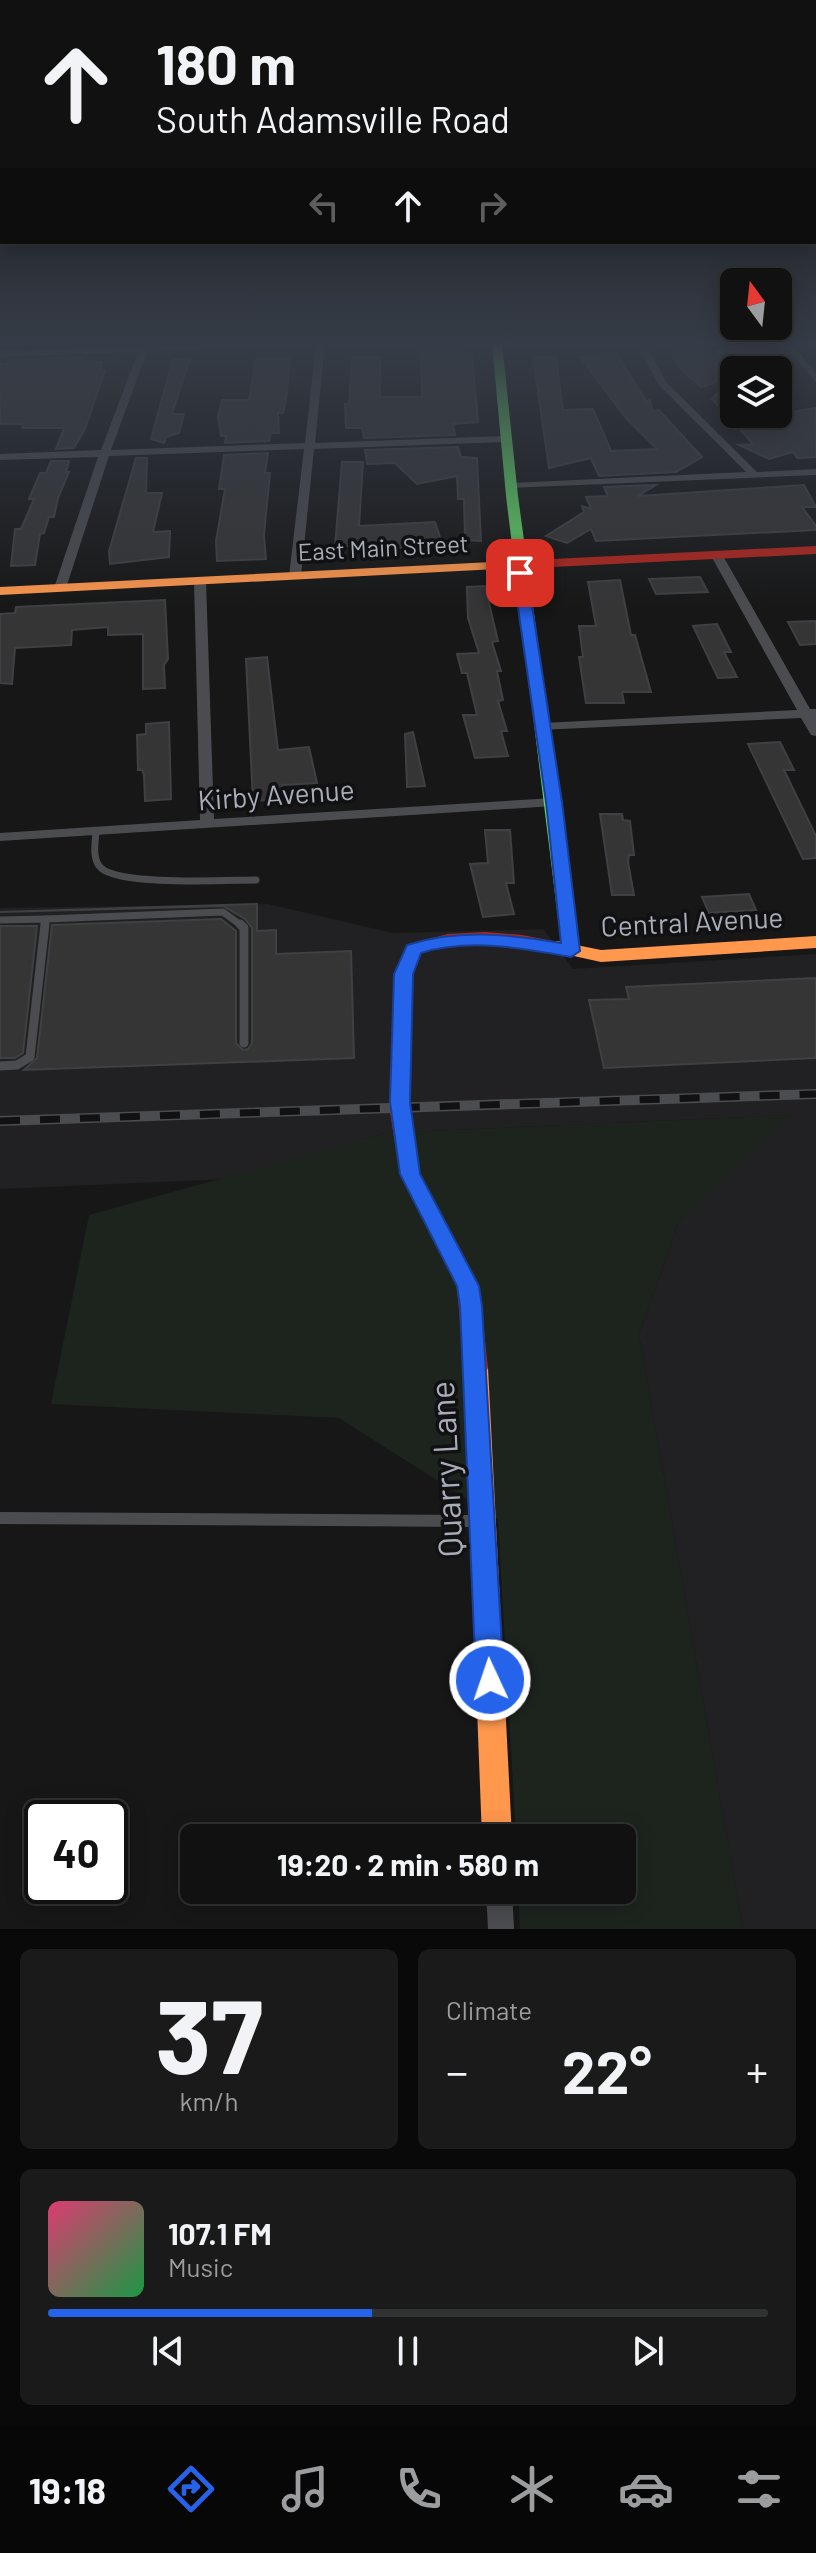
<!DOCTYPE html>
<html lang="en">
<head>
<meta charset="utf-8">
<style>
	body { margin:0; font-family:Barlow,sans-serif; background:#1a1a1a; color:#f1f3f6; height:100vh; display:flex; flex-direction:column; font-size:30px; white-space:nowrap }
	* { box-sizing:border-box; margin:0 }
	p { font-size:26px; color:#9c9d9f }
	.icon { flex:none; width:44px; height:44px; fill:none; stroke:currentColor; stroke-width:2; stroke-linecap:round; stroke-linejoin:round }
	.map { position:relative; height:1929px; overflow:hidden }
	.drawer { display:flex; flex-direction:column; gap:20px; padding:20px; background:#090909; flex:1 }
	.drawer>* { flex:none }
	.banner { position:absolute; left:0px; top:0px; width:816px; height:244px; box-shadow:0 4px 20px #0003,0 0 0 2px #303131; background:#111; color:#f1f3f6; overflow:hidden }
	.needle { width:52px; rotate:345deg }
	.controls { position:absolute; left:720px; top:268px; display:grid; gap:16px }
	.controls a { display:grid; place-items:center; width:72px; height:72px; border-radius:12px; background:#111; box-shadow:0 4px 20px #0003,0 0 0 2px #303131; font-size:40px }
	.speed { position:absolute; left:24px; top:1800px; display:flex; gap:16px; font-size:40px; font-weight:700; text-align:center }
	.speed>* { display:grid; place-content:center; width:104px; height:104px; border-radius:50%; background:#111; box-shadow:0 4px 20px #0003,0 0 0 2px #303131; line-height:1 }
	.speed .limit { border:4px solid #111; border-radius:12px; background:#fff; color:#111 }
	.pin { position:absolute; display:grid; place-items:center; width:68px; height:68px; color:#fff; margin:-34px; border-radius:16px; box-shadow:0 4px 12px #0006 }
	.me { position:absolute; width:88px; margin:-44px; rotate:357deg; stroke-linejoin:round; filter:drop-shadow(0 0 6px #0008) }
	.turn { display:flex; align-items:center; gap:28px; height:168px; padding:0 24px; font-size:36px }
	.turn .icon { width:104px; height:104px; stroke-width:2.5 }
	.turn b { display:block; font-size:56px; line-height:68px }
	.lanes { display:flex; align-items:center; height:76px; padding:0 24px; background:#0003; justify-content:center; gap:40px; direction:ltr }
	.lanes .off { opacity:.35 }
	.big { font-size:60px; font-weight:700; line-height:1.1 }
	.drawer .card { flex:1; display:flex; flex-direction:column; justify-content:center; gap:12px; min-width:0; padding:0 28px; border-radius:12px; background:#1a1a1a }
	.drawer .dial { align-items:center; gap:0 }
	.dial b { font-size:104px; line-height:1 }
	.song { display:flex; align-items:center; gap:24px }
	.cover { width:96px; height:96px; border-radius:12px; background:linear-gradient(135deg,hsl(340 70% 55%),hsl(140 70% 35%)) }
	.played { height:8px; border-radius:4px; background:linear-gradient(90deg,#2563eb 45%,#303131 45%) }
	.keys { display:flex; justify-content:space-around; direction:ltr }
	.heat { display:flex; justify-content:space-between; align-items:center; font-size:44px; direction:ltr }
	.drawer .tiles { flex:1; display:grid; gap:20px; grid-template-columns:1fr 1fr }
	.card:last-child { grid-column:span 2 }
	.trip { position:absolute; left:180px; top:1824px; width:456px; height:80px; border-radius:12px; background:#111; box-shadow:0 4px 20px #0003,0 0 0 2px #303131; font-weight:700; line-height:80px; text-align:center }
	.tabs { display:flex; height:128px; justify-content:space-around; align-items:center; background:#070707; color:#9c9d9f }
	.tabs .icon { width:56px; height:56px }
	.tabs .active { color:#2563eb }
	.tabs b { font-size:36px; color:#f1f3f6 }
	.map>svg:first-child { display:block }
	.built { fill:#212123 }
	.green { fill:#1d241e }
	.building { fill:#353536; stroke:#3f4043; stroke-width:2 }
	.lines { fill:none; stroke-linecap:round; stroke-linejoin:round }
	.lane-far2 { stroke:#4b4c50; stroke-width:7 }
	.lane-far1 { stroke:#4b4c50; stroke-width:9 }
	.lane { stroke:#4b4c50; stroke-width:12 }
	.street { fill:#4b4c50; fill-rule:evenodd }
	.fast { fill:#63d668; fill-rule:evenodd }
	.slow { fill:#ff974d; fill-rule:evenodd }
	.jam { fill:#b3261e; fill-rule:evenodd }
	.rail-casing { stroke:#4b4c4f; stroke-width:10 }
	.rail { stroke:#111113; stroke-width:7; stroke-dasharray:20; stroke-linecap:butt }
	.route { fill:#2563eb; stroke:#184099; stroke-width:2 }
	.labels { text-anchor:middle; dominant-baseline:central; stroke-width:7; stroke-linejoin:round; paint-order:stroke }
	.far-street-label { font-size:24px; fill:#a8adb8; stroke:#111113 }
	.street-label { font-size:28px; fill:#a8adb8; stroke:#111113 }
	.near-street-label { font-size:34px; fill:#a8adb8; stroke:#111113 }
</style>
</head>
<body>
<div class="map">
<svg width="816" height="1929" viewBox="0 0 816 1929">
	<rect width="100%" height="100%" fill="#171717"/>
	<polygon class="built" points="268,904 393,933 543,929 573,969 816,954 816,1929 743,1929 639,1334 679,1221 791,1115 386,1133 226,1179 0,1189 0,908"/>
	<polygon class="green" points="792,1115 679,1221 639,1334 743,1929 520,1929 518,1890 622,1890 622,1838 516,1838 498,1519 339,1418 51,1404 89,1215 386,1133"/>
	<g class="building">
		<polygon points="739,344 759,344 767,366 734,370 734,376 701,387 678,366 672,346 703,346 705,352 741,352"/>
		<polygon points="421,352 472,353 478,422 453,424 455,435 364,438 362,428 346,428 345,404 349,404 352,357 380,357 380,397 422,397"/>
		<polygon points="616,353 646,401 650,400 652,411 659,410 702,457 676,472 599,476 591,458 549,468 533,357 556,357 563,410 593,409 611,451 657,449 626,418 580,357"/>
		<polygon points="82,357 82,361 102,362 100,370 105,370 85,429 74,448 56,449 64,428 22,428 24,424 0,424 0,364 7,364 9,360"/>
		<polygon points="256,358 290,358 286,400 283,413 278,413 279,433 271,433 269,441 225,443 226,436 221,436 218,417 222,400 249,400"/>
		<polygon points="173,359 190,359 172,414 184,414 179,433 166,437 164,443 151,439"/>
		<polygon points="721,390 734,403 734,414 778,414 816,408 816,457 797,458 793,452 769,459 739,445 753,444 712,399"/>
		<polygon points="458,447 461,457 477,458 481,541 465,540 464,499 458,499 457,476 417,484 395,463 367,464 365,450"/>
		<polygon points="268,453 265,473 270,473 264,535 266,559 217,561 216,541 225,489 219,489 224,455"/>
		<polygon points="136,458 147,458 146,493 162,493 153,532 170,531 169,557 110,564 109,551"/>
		<polygon points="51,461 69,461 66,472 69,472 58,498 54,517 49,517 44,533 40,534 35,565 11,566 15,529 21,529 34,499 29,499 40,473 46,473"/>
		<polygon points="342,462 363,462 359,526 435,522 443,546 366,550 365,546 335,546"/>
		<polygon points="656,485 638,496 804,485 816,507 802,507 816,526 816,530 596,541 591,529 567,543 546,536 584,512 582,506 591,509 586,497 608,496 604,487"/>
		<polygon points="700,577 708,592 656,594 649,579"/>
		<polygon points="620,580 631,635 635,635 651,692 622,692 624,703 586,703 579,657 583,657 579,626 596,626 588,582"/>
		<polygon points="485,586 498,641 492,642 501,671 497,671 503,700 498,701 507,731 501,731 508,756 475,758 463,715 477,715 467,673 462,673 457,654 479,653 468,618 467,587"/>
		<polygon points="165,600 168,659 164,665 165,688 143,689 143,634 108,635 108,627 72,630 71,645 15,648 12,684 0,683 0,614 15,613 16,607"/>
		<polygon points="816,621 816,644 800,645 788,622"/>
		<polygon points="717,624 731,652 724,652 737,677 718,678 693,626"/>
		<polygon points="267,657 278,750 309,747 317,783 282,785 283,799 253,801 246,659"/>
		<polygon points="169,722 171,799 145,801 144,775 142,770 138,770 137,735 146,734 146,724"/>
		<polygon points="413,732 425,786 407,787 405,734"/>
		<polygon points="780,742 794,770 784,770 816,836 816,858 803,859 748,744"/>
		<polygon points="600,814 622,814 623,820 630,821 634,855 629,855 628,862 634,895 612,895"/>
		<polygon points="485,830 510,830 514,883 506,883 514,914 483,917 470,864 488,863"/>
		<polygon points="749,894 756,910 709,913 702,897"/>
		<polygon points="257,904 257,931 276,930 276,954 351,951 354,1058 24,1070 37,1058 52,925 221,919 236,931 236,1043 243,1050 248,1049 252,1043 252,928 245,919 223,906 0,912"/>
		<polygon points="0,926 37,926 23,1053 15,1058 0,1058"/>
		<polygon points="816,978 816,1058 604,1068 589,1000 629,999 626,987"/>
	</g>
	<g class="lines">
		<g class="lane-far2">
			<path d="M96,832c-1,11 -4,28 5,36 19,18 127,12 155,12"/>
			<polyline points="46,919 223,912 242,926"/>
			<polyline points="0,920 46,919 45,926"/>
		</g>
		<g class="lane-far1">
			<polyline points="240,924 244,928 244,1043"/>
			<polyline points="0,1066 17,1065 30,1057 45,924"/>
		</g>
		<polyline class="lane" points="0,1518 474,1521"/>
		<g class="street">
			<path d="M141,343h9l-1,3 176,-3 -10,100 190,-7 5,3 -5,3 -191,7 -13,127 -6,3 -6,-3 15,-127 -195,7 -43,132 -2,2h-8l-2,-2 44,-131 -98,3v-6l101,-4 37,-98 -138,5v-6l140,-5zM316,345l-11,98 -194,7 36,-98z"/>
			<polygon points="636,343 645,343 666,382 757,472 816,469 816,475 507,488 506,486 511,483 746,472 659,385"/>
			<polygon points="782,343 791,343 816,373 816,382"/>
			<polygon points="716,551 722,554 810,709 816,709 816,736 811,735 801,718 538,730 536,727 543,723 797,710 710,554"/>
			<polygon points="200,577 206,581 214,819 554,798 561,802 554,806 0,841 0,833 200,820 194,581"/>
			<polygon points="486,1890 512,1890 514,1929 488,1929"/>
		</g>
		<polygon class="fast" points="492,343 502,343 518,496 580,951 571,957 562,951 506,496"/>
		<g class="slow">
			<polygon points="492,562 497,563 497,569 0,595 0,587"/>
			<polygon points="816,936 816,948 601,962 551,951 548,947 557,941 601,950"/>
			<polygon points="476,1358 484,1361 488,1368 512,1838 482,1838 464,1368 468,1361"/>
		</g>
		<g class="jam">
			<polygon points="816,546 816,554 492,570 486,566 492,562"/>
			<path d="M485,932l37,3 41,8 3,4 -9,6c-45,-10 -91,-15 -136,0l-8,21 -3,138 10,62 59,112 9,82 -4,7 -8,3 -8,-3 -4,-7 -7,-82 -57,-112 -10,-62 5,-138 12,-29 41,-11z"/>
		</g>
		<defs>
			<polyline id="rail" points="0,1121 816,1094"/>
		</defs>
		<use href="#rail" class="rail-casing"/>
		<use href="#rail" class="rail"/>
	</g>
	<linearGradient id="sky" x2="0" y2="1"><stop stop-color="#0d0d0d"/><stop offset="0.56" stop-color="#363c47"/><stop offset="1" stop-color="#363c47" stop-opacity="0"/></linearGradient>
	<rect width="816" height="613" fill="url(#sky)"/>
	<path class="route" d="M520,569l7,4 35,229 18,149 -9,6c-49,-9 -102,-19 -150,-4l-8,21 -3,128 10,72 59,112 3,20 22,374 -4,9 -10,4 -10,-4 -4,-9 -16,-374 -3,-20 -57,-112 -10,-72 4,-128 13,-29c51,-16 102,-11 154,-2l-15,-141 -33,-229z"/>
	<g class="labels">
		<g class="far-street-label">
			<text transform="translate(383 547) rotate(-3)">East Main Street</text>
		</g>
		<g class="street-label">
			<text transform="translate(276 794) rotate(-4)">Kirby Avenue</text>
			<text transform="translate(692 921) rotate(-3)">Central Avenue</text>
		</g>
		<g class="near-street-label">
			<text transform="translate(445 1469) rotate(-93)">Quarry Lane</text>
		</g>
	</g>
</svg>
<div class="controls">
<a><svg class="needle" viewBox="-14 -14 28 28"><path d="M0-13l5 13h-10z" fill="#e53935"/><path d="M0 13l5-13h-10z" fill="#9c9d9f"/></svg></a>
<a><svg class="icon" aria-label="layers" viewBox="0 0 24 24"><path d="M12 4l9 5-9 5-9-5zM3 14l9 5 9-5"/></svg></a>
</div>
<div class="speed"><div class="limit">40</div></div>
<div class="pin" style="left:520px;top:573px;background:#d93025"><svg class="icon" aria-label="arrive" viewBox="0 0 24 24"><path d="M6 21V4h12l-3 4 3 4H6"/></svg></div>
<svg class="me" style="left:490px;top:1680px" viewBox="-20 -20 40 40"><circle r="17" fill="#2563eb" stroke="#fff" stroke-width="3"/><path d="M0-11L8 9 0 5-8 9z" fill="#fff"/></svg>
<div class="trip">19:20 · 2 min · 580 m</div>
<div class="banner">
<div class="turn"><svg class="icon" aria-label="ahead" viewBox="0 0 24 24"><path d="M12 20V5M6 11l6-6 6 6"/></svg><div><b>180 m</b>South Adamsville Road</div></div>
<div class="lanes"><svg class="icon off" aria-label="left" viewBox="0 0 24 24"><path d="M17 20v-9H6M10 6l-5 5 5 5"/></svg><svg class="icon" aria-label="ahead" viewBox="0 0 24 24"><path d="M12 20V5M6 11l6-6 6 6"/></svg><svg class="icon off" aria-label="right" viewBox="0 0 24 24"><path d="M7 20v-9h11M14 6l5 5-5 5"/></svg></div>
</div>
</div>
<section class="drawer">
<div class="tiles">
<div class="card dial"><b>37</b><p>km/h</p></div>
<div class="card"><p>Climate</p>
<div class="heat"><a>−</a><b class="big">22°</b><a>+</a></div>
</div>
<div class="card">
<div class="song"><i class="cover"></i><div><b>107.1 FM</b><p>Music</p></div></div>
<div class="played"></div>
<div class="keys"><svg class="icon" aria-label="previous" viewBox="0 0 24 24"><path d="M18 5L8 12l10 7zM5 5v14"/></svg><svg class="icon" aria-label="pause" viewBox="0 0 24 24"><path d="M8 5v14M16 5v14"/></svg><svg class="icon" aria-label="next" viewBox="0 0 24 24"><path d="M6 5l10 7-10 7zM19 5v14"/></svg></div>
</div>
</div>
</section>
<nav class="tabs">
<b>19:18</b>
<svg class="icon active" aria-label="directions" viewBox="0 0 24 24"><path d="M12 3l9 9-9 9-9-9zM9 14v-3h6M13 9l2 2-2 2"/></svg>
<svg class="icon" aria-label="music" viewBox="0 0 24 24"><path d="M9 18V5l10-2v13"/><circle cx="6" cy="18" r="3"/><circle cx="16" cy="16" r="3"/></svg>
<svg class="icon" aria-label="phone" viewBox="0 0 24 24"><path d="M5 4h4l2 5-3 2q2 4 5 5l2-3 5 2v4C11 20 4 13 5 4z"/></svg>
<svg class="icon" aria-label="climate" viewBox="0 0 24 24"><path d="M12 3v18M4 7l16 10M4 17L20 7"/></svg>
<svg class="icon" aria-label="car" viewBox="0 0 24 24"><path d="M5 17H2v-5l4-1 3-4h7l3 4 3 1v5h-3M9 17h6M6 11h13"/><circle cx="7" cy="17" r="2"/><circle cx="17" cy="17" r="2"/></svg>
<svg class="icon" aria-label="filters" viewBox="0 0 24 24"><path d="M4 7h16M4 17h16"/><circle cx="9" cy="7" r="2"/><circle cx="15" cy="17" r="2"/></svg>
</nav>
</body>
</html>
